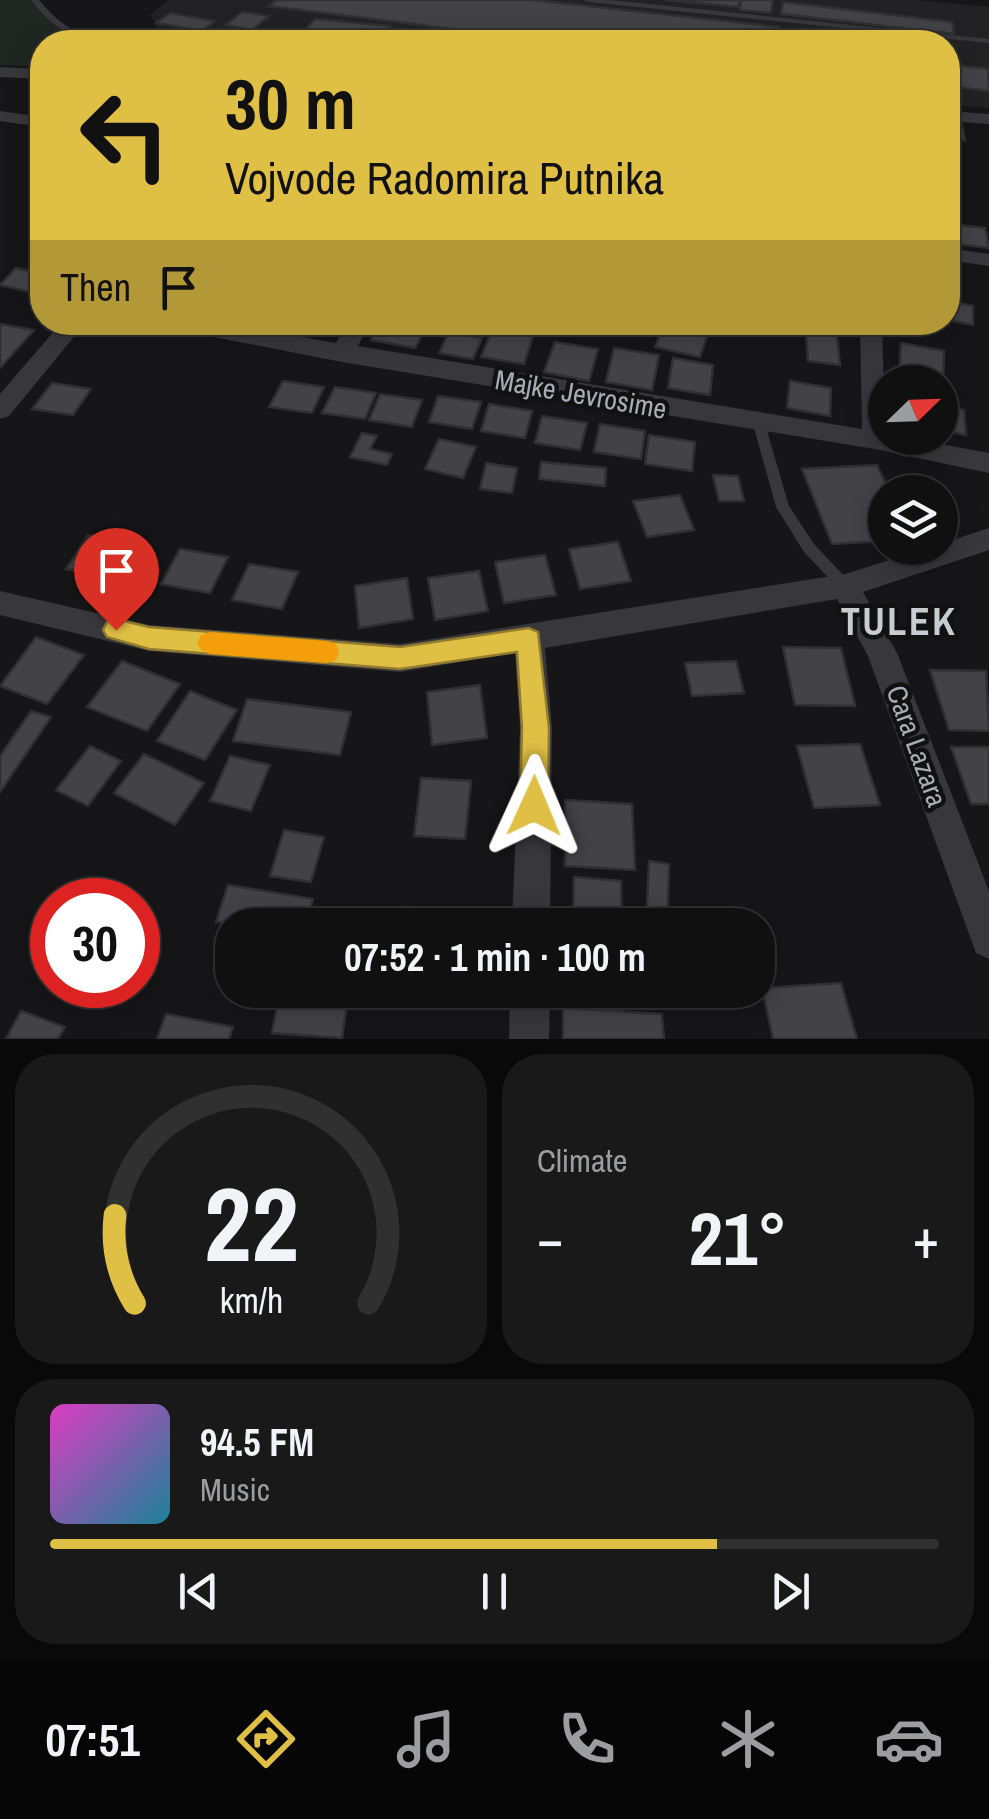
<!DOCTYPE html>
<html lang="en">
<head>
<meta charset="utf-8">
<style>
	body { margin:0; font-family:"Archivo Narrow",sans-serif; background:#19191a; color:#f1f3f6; height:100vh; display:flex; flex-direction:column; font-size:38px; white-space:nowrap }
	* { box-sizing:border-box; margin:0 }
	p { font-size:32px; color:#9c9d9f }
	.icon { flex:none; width:55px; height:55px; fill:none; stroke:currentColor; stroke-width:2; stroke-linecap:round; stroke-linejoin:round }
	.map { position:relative; height:1039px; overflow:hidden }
	.side { display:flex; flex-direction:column; gap:15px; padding:15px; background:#090909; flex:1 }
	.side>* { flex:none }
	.top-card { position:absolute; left:30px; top:30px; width:930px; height:305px; border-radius:40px; box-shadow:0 5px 25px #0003,0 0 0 2px #303031; background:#e0bf45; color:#111; overflow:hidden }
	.needle { width:65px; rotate:67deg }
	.controls { position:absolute; left:868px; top:365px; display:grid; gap:20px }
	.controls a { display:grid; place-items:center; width:90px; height:90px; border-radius:50%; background:#101011; box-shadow:0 5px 25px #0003,0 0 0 2px #303031; font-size:50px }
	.speed { position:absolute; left:30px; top:878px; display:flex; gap:20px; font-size:50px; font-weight:700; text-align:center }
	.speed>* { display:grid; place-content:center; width:130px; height:130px; border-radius:50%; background:#101011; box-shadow:0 5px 25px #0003,0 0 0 2px #303031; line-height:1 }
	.speed .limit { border:15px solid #d22; background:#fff; color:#111 }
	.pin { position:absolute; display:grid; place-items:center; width:85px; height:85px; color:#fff; margin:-102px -42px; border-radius:50% 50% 50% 0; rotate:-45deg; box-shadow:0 0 10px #0007 }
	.pin .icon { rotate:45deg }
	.me { position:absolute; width:110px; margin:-55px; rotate:1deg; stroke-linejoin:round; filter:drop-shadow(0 0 8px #0008) }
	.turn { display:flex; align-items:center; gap:35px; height:210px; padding:0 30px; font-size:45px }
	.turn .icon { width:130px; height:130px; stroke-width:2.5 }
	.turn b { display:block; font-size:70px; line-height:85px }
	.then { display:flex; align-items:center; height:95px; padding:0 30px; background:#0003; gap:20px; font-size:38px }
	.big { font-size:75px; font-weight:700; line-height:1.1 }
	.side .widget { flex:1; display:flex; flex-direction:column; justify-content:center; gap:15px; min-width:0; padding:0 35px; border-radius:40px; background:#19191a }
	.side .dial { align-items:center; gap:0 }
	.dial svg { height:260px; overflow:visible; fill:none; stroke:#303031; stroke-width:7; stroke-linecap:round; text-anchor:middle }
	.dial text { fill:#f1f3f6; stroke:none }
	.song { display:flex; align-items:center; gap:30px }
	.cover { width:120px; height:120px; border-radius:15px; background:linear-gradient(135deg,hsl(310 70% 55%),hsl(190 70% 35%)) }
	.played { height:10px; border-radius:5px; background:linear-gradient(90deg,#e0bf45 75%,#303031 75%) }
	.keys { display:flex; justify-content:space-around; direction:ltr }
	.heat { display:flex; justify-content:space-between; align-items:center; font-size:55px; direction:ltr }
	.side .tiles { flex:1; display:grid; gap:15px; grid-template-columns:1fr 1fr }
	.widget:last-child { grid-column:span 2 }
	.trip { position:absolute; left:215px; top:908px; width:560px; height:100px; border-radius:40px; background:#101011; box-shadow:0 5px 25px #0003,0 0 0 2px #303031; font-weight:700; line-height:100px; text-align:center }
	.tab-bar { display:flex; height:160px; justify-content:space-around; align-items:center; background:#060607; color:#9c9d9f }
	.tab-bar .icon { width:70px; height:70px }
	.tab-bar .current { color:#e0bf45 }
	.tab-bar b { font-size:45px; color:#f1f3f6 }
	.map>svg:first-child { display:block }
	.built { fill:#222224 }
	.green { fill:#202722 }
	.building { fill:#434347; stroke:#303033; stroke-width:2.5 }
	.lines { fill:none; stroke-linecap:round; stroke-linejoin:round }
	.service { fill:#37373c; fill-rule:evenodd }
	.minor { fill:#37373c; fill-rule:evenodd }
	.route { fill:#e0bf45; stroke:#927c2d; stroke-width:2.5 }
	.slow { fill:#f59e0b }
	.labels { text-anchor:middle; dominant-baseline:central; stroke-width:9; stroke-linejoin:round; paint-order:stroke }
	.street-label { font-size:28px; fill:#a9abb6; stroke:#111112 }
	.district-label { font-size:38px; font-weight:bold; letter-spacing:2.5px; fill:#c9cbd2; stroke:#111112 }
</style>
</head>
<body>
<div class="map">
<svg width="989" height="1039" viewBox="0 0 989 1039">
	<rect width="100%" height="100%" fill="#161517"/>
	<polygon class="built" points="168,0 918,0 989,7 989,108 948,105 948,42 307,42 275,37 166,42 150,15"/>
	<path class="green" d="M0,0h35c33,48 74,45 127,37l4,5h-124v25l-42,-2z"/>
	<g class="building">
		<polygon points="276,0 533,0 779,27 775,42 496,42 501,35 269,6"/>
		<polygon points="665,0 740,0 738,7"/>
		<polygon points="741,0 773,0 771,13 740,10"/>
		<polygon points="783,2 952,22 954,34 781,14"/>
		<polygon points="242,12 269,16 252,30 225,25"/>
		<polygon points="170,13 215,21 202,31 156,23"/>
		<polygon points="315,19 391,26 386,30 459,40 329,42 297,39"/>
		<polygon points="948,64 988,69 989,91 948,86"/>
		<polygon points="948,121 961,122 965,140 948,138"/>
		<polygon points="948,224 985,228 989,248 948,243"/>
		<polygon points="16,268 42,274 42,281 31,292 0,285"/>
		<polygon points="954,302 973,306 973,325 953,321"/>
		<polygon points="381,322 388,322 425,330 415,348 371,340"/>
		<polygon points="0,324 34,330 0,368"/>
		<polygon points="664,325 707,336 700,357 655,347"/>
		<polygon points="493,327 534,333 524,364 481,357"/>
		<polygon points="449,332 482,338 473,359 439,353"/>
		<polygon points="806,333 837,336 840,365 808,361"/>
		<polygon points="555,342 598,349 589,381 544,372"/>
		<polygon points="901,343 944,351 943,384 899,375"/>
		<polygon points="614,348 659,355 652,390 606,382"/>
		<polygon points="673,358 713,365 710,395 668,388"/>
		<polygon points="283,381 324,387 312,413 269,407"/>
		<polygon points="790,381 831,388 830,416 787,408"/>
		<polygon points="52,383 91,389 73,415 32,409"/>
		<polygon points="335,387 376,393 365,419 322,413"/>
		<polygon points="380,394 422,400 412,427 369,420"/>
		<polygon points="438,396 481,402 472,429 429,422"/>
		<polygon points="489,404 532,411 525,438 481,431"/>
		<polygon points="940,406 964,410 966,435 940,430"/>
		<polygon points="542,416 587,423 580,450 535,443"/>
		<polygon points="600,424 645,431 641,459 594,452"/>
		<polygon points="362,433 377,436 370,449 392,454 387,465 350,457"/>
		<polygon points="649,435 695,442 692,471 645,464"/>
		<polygon points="439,439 476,447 463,478 425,469"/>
		<polygon points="541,462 606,468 605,486 539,479"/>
		<polygon points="486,463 517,468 512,493 480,489"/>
		<polygon points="877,465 890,492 885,492 885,541 832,544 802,469"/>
		<polygon points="713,475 738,476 744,501 719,501"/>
		<polygon points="680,495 694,530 647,537 633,501"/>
		<polygon points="88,535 134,543 114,578 66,569"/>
		<polygon points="618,542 631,581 580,589 569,549"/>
		<polygon points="180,549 228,557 210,593 161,584"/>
		<polygon points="545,555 556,595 504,603 495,562"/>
		<polygon points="249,564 298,572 282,609 232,600"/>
		<polygon points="479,571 488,611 435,620 428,578"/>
		<polygon points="407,578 413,619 359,628 355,586"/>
		<polygon points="36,637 84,655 47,704 0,686"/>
		<polygon points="783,647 841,648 855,706 795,705"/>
		<polygon points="122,661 180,684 147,731 87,707"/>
		<polygon points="736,661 744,693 692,696 685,663"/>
		<polygon points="930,670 986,671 989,731 949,730"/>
		<polygon points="480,685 487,738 432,745 427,692"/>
		<polygon points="190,691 237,710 205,760 157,741"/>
		<polygon points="247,699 351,712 340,755 233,741"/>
		<polygon points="31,711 51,717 0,792 0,756"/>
		<polygon points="860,744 880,805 814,808 797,746"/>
		<polygon points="90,746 121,761 88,806 56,790"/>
		<polygon points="951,747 989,747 989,804 971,804"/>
		<polygon points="144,754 204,783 175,825 114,793"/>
		<polygon points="230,756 270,765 251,811 210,801"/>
		<polygon points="421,778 471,781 465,839 414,836"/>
		<polygon points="565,800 632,804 635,870 565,866"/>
		<polygon points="284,830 324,837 311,882 270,876"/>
		<polygon points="649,861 669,864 667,925 646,925"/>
		<polygon points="574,877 621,881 622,925 573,925"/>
		<polygon points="228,885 313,899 306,925 216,922"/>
		<polygon points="407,907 474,910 473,925 405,925"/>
		<polygon points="841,983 857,1039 773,1039 762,988"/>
		<polygon points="280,990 349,990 342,1038 272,1033"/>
		<polygon points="398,990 469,990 469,1001 397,996"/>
		<polygon points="563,1008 662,1014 664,1039 563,1039"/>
		<polygon points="21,1011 65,1027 58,1039 6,1039"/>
		<polygon points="166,1014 233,1027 229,1039 157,1039"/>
	</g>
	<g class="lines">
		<g class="service">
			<path d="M31,0h8c39,48 74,42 130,34l4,2c-14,5 -31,6 -46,6 -47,0 -66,-4 -96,-42z"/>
			<polygon points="584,0 610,0 989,39 989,43 588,2"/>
			<polygon points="852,38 879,40 883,42 849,42 848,40"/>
			<polygon points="759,420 765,424 789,506 814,544 850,582 852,586 850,590 845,592 840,590 804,552 776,507 753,424"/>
		</g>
		<g class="minor">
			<polygon points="0,67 42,69 42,79 0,77"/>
			<polygon points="0,111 42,117 42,127 0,121"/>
			<polygon points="948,111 989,114 989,124 948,121"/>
			<polygon points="948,248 989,254 989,266 948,260"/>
			<polygon points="62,322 86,322 9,416 0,419 0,394"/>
			<polygon points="162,322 218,322 336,343 347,322 370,322 358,346 862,429 860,322 882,322 885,438 909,438 989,453 989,473 875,449 342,362 173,329"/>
			<polygon points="989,528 989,550 863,592 897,653 989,891 989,959 976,953 868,656 837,599 545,648 552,728 550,925 512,925 520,728 515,653 400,672 149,651 0,615 0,591 149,625 400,644 845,574 928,548 940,548 940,544"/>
			<polygon points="510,990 550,990 549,1039 509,1039"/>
		</g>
	</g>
	<polygon class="route" points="116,619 149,627 400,647 529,628 538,632 549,728 548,806 544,816 534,821 524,816 520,806 522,728 517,652 400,669 149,649 107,637 103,630 107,622"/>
	<polygon class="slow" points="210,632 327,641 336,644 339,652 336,660 327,663 210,654 201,650 197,643 201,635"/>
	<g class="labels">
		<g class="street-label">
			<text transform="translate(581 394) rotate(10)">Majke Jevrosime</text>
			<text transform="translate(917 746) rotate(70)">Cara Lazara</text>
		</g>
		<g class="district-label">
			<text x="899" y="621">TULEK</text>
		</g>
	</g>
</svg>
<div class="controls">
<a><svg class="needle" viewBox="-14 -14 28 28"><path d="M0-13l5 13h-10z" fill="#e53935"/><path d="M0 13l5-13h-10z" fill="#9c9d9f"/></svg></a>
<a><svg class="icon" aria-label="layers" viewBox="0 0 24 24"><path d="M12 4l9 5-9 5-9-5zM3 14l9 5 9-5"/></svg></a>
</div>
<div class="speed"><div class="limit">30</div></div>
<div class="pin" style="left:116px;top:630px;background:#d93025"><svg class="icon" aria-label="arrive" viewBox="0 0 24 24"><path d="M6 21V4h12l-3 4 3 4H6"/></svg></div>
<svg class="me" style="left:534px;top:806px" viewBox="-20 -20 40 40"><path d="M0-17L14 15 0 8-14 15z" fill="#e0bf45" stroke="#fff" stroke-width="4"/></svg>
<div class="trip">07:52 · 1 min · 100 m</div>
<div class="top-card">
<div class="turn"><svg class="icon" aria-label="left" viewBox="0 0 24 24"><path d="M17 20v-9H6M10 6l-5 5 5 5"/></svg><div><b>30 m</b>Vojvode Radomira Putnika</div></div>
<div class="then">Then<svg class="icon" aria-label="arrive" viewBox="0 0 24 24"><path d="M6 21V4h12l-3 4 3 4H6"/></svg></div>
</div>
</div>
<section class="side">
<div class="tiles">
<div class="widget dial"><svg viewBox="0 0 100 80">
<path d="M14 69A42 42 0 1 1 86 69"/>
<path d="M14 69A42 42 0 0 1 8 42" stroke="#e0bf45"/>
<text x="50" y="56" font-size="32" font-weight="700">22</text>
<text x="50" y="72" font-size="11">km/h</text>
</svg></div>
<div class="widget"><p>Climate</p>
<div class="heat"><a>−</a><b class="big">21°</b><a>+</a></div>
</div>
<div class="widget">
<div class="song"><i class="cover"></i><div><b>94.5 FM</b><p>Music</p></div></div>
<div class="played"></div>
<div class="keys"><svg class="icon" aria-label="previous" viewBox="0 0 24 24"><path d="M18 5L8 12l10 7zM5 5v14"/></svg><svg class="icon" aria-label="pause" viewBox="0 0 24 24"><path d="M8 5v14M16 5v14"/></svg><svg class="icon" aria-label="next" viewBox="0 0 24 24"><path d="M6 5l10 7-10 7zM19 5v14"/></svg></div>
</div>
</div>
</section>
<nav class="tab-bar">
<b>07:51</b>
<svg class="icon current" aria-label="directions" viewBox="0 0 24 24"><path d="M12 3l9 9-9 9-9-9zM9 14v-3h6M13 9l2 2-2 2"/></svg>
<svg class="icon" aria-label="music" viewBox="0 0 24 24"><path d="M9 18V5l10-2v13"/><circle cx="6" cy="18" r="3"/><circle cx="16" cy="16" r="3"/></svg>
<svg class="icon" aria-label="phone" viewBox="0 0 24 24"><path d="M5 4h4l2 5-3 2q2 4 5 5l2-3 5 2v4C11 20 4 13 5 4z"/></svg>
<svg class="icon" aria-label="climate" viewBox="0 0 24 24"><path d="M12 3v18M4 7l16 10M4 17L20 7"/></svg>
<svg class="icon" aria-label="car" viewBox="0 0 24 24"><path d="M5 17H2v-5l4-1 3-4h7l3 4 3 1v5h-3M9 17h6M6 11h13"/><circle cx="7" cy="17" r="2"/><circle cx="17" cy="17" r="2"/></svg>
</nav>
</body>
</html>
